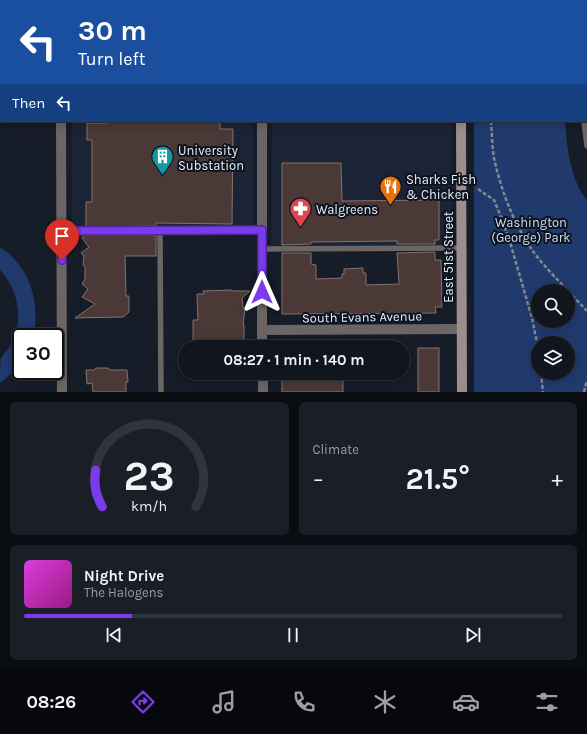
<!DOCTYPE html>
<html lang="en">
<head>
<meta charset="utf-8">
<style>
	body { margin:0; font-family:Karla,sans-serif; background:#191e27; color:#f1f3f6; height:100vh; display:flex; flex-direction:column; font-size:15px; white-space:nowrap }
	* { box-sizing:border-box; margin:0 }
	p { font-size:13px; color:#9c9fa4 }
	.icon { flex:none; width:22px; height:22px; fill:none; stroke:currentColor; stroke-width:2; stroke-linecap:round; stroke-linejoin:round }
	.map { position:relative; height:392px; overflow:hidden }
	.side { display:flex; flex-direction:column; gap:10px; padding:10px; background:#090c10; flex:1 }
	.side>* { flex:none }
	.top-card { position:absolute; left:0px; top:0px; width:587px; height:122px; box-shadow:0 2px 10px #0003,0 0 0 1px #30343c; background:#1a4fa0; color:#fff; overflow:hidden }
	.buttons { position:absolute; left:531px; top:284px; display:grid; gap:8px }
	.buttons a { display:grid; place-items:center; width:44px; height:44px; border-radius:50%; background:#10151e; box-shadow:0 2px 10px #0003,0 0 0 1px #30343c; font-size:20px }
	.speed { position:absolute; left:12px; top:328px; display:flex; gap:8px; font-size:20px; font-weight:700; text-align:center }
	.speed>* { display:grid; place-content:center; width:52px; height:52px; border-radius:50%; background:#10151e; box-shadow:0 2px 10px #0003,0 0 0 1px #30343c; line-height:1 }
	.speed .limit { border:2px solid #111; border-radius:6px; background:#fff; color:#111 }
	.pin { position:absolute; display:grid; place-items:center; width:34px; height:34px; color:#fff; margin:-41px -17px; border-radius:50% 50% 50% 0; rotate:-45deg; box-shadow:0 0 4px #0007 }
	.pin .icon { rotate:45deg }
	.me { position:absolute; width:44px; margin:-22px; rotate:0deg; stroke-linejoin:round; filter:drop-shadow(0 0 3px #0008) }
	.turn { display:flex; align-items:center; gap:14px; height:84px; padding:0 12px; font-size:18px }
	.turn .icon { width:52px; height:52px; stroke-width:2.5 }
	.turn b { display:block; font-size:28px; line-height:34px }
	.then { display:flex; align-items:center; height:38px; padding:0 12px; background:#0003; gap:8px; font-size:15px }
	.big { font-size:30px; font-weight:700; line-height:1.1 }
	.side .card { flex:1; display:flex; flex-direction:column; justify-content:center; gap:6px; min-width:0; padding:0 14px; border-radius:6px; background:#191e27 }
	.side .dial { align-items:center; gap:0 }
	.dial svg { height:104px; overflow:visible; fill:none; stroke:#30343c; stroke-width:7; stroke-linecap:round; text-anchor:middle }
	.dial text { fill:#f1f3f6; stroke:none }
	.song { display:flex; align-items:center; gap:12px }
	.cover { width:48px; height:48px; border-radius:6px; background:linear-gradient(135deg,hsl(300 70% 55%),hsl(310 70% 35%)) }
	.played { height:4px; border-radius:2px; background:linear-gradient(90deg,#7c3aed 20%,#30343c 20%) }
	.keys { display:flex; justify-content:space-around; direction:ltr }
	.heat { display:flex; justify-content:space-between; align-items:center; font-size:22px; direction:ltr }
	.side .tiles { flex:1; display:grid; gap:10px; grid-template-columns:1fr 1fr }
	.card:last-child { grid-column:span 2 }
	.trip { position:absolute; left:178px; top:340px; width:232px; height:40px; border-radius:20px; background:#10151e; box-shadow:0 2px 10px #0003,0 0 0 1px #30343c; font-weight:700; line-height:40px; text-align:center }
	.tabs { display:flex; height:64px; justify-content:space-around; align-items:center; background:#06080c; color:#9c9fa4 }
	.tabs .icon { width:28px; height:28px }
	.tabs .current { color:#7c3aed }
	.tabs b { font-size:18px; color:#f1f3f6 }
	.map>svg:first-child { display:block }
	.built { fill:#1b2435 }
	.green { fill:#203a6e; fill-rule:evenodd }
	.building { fill:#4a3936; stroke:#85726e }
	.lines { fill:none; stroke-linecap:round; stroke-linejoin:round }
	.path { stroke:#828792; stroke-width:2.5; stroke-dasharray:4 2; stroke-linecap:butt }
	.lane { stroke:#6d6564; stroke-width:5.5 }
	.street { stroke:#6d6564; stroke-width:10 }
	.secondary { stroke:#9c8e8d; stroke-width:10 }
	.route-casing { stroke:#51269a; stroke-width:10 }
	.route { stroke:#7c3aed; stroke-width:7 }
	.labels { text-anchor:middle; dominant-baseline:central; stroke-width:4; stroke-linejoin:round; paint-order:stroke }
	.poi-label { font-size:13px; fill:#e9eef7; stroke:#0d131f; text-anchor:start }
	.park-label { font-size:13px; fill:#d1ddf2; stroke:#0d131f }
	.street-label { font-size:13px; fill:#e9eef7; stroke:#0d131f }
</style>
</head>
<body>
<div class="map">
<svg width="587" height="392" viewBox="0 0 587 392">
	<rect width="100%" height="100%" fill="#161c28"/>
	<g class="built">
		<polygon points="72,121 253,121 253,230 72,231"/>
		<polygon points="272,121 452,121 451,248 271,249"/>
	</g>
	<g class="green">
		<rect x="74" y="0" width="188" height="1"/>
		<polygon points="405,0 587,0 587,64 586,1 405,1"/>
		<path d="M474,121h91c2,26 5,58 22,79v192h-113zM538,291h30v30h-30zM538,343h30v30h-30z"/>
		<path d="M0,247c30,19 41,57 33,90h-12v27l-8,8 -13,11c0,-6 0,-21 1,-25 3,-5 8,-9 11,-15 12,-24 6,-54 -12,-73z"/>
	</g>
	<g class="building">
		<polygon points="108,121 220,121 220,129 233,129 232,224 156,223 156,226 86,227 86,202 92,202 92,140 87,140 87,123 107,123"/>
		<polygon points="282,163 341,163 342,201 439,200 439,240 435,240 435,244 397,244 397,241 311,242 311,244 282,245"/>
		<polygon points="85,235 156,235 156,256 125,256 126,296 129,296 129,312 123,317 75,318 95,304 82,297 88,289 82,284 85,279 85,267 83,265 84,256 81,253 89,247 82,238"/>
		<polygon points="435,252 435,260 441,260 442,307 435,307 436,313 282,314 282,253 311,253 311,264 316,265 316,279 342,278 342,274 344,274 344,269 363,268 363,273 366,273 366,285 399,284 397,253"/>
		<polygon points="232,290 233,291 250,291 242,298 243,308 245,309 243,325 244,325 244,345 239,345 239,347 193,347 193,320 198,320 197,294 204,294 203,291"/>
		<rect x="418" y="348" width="21" height="44"/>
		<polygon points="96,368 108,368 110,370 127,370 128,382 126,382 126,392 93,392 92,383 87,384 86,370 94,370"/>
		<rect x="282" y="373" width="61" height="19"/>
	</g>
	<g class="lines">
		<g class="path">
			<polyline points="168,0 169,1"/>
			<polyline points="117,1 119,0"/>
			<path d="M491,121c1,12 1,25 3,37 7,33 21,69 41,96 10,13 22,25 33,37"/>
			<polyline points="478,189 494,200 501,217 510,242 532,318 538,348"/>
			<polyline points="568,291 587,311"/>
			<polyline points="541,373 543,392"/>
			<polyline points="584,392 587,380"/>
		</g>
		<g class="lane">
			<polyline points="268,1 268,0"/>
			<polyline points="292,1 292,0"/>
			<polyline points="332,1 332,0"/>
			<polyline points="584,121 587,146"/>
			<polyline points="61,231 262,230"/>
			<polyline points="160,231 161,392"/>
			<polyline points="262,249 461,248"/>
		</g>
		<g class="street">
			<polyline points="62,1 62,0"/>
			<polyline points="585,1 585,0"/>
			<polyline points="61,121 62,392"/>
			<polyline points="262,121 262,347"/>
			<polyline points="262,330 461,329"/>
			<polyline points="263,373 263,392"/>
		</g>
		<g class="secondary">
			<polyline points="461,0 461,1"/>
			<polyline points="586,86 587,86"/>
			<polyline points="0,88 1,88"/>
			<polyline points="461,121 462,392"/>
		</g>
	</g>
	<g class="lines">
		<defs>
			<polyline id="route" points="62,260 61,231 262,230 262,292"/>
		</defs>
		<use href="#route" class="route-casing"/>
		<use href="#route" class="route"/>
	</g>
	<defs>
		<symbol id="building-pin" viewBox="-11 -11 22 30"><path d="M0 17L-7.5 6A9.5 9.5 0 1 1 7.5 6Z" fill="#0f9aa8" stroke="#0d131f"/><path d="M-4-6H4V6H1V3H-1V6H-4ZM-2.5-4.3h1.7v1.8h-1.7ZM.8-4.3h1.7v1.8H.8ZM-2.5-1h1.7V.8h-1.7ZM.8-1h1.7V.8H.8Z" fill="#fff"/></symbol>
		<symbol id="restaurant-pin" viewBox="-11 -11 22 30"><path d="M0 17L-7.5 6A9.5 9.5 0 1 1 7.5 6Z" fill="#e8710a" stroke="#0d131f"/><path d="M-5-6h1v4h1v-4h1v4h1v-4h1v5L-1.5 .5V6h-2V.5L-5-1ZM5-6V6H3V1.5H1.5Q1.5-4 5-6Z" fill="#fff"/></symbol>
		<symbol id="pharmacy-pin" viewBox="-11 -11 22 30"><path d="M0 17L-7.5 6A9.5 9.5 0 1 1 7.5 6Z" fill="#e0444e" stroke="#0d131f"/><path d="M-2-6h4v4h4v4h-4v4h-4v-4h-4v-4h4Z" fill="#fff"/></symbol>
	</defs>
	<g fill-rule="evenodd">
		<use href="#building-pin" x="150" y="144" width="25" height="34"/>
		<use href="#restaurant-pin" x="378" y="174" width="25" height="34"/>
		<use href="#pharmacy-pin" x="288" y="196" width="25" height="34"/>
	</g>
	<g class="labels">
		<g class="poi-label">
			<text x="178" y="150">University<tspan x="178" dy="15">Substation</tspan></text>
			<text x="406" y="179">Sharks Fish<tspan x="406" dy="15">&amp; Chicken</tspan></text>
			<text x="316" y="209">Walgreens</text>
		</g>
		<g class="park-label">
			<text x="531" y="222">Washington<tspan x="531" dy="15">(George) Park</tspan></text>
		</g>
		<g class="street-label">
			<text transform="translate(448 257) rotate(-90)">East 51st Street</text>
			<text transform="translate(362 317) rotate(-1)">South Evans Avenue</text>
		</g>
	</g>
</svg>
<div class="buttons">
<a><svg class="icon" aria-label="search" viewBox="0 0 24 24"><circle cx="10" cy="10" r="6"/><path d="M15 15l6 6"/></svg></a>
<a><svg class="icon" aria-label="layers" viewBox="0 0 24 24"><path d="M12 4l9 5-9 5-9-5zM3 14l9 5 9-5"/></svg></a>
</div>
<div class="speed"><div class="limit">30</div></div>
<div class="pin" style="left:62px;top:260px;background:#d93025"><svg class="icon" aria-label="arrive" viewBox="0 0 24 24"><path d="M6 21V4h12l-3 4 3 4H6"/></svg></div>
<svg class="me" style="left:262px;top:292px" viewBox="-20 -20 40 40"><path d="M0-17L14 15 0 8-14 15z" fill="#7c3aed" stroke="#fff" stroke-width="4"/></svg>
<div class="trip">08:27 · 1 min · 140 m</div>
<div class="top-card">
<div class="turn"><svg class="icon" aria-label="left" viewBox="0 0 24 24"><path d="M17 20v-9H6M10 6l-5 5 5 5"/></svg><div><b>30 m</b>Turn left</div></div>
<div class="then">Then<svg class="icon" aria-label="left" viewBox="0 0 24 24"><path d="M17 20v-9H6M10 6l-5 5 5 5"/></svg></div>
</div>
</div>
<section class="side">
<div class="tiles">
<div class="card dial"><svg viewBox="0 0 100 80">
<path d="M14 69A42 42 0 1 1 86 69"/>
<path d="M14 69A42 42 0 0 1 9 41" stroke="#7c3aed"/>
<text x="50" y="56" font-size="32" font-weight="700">23</text>
<text x="50" y="72" font-size="11">km/h</text>
</svg></div>
<div class="card"><p>Climate</p>
<div class="heat"><a>−</a><b class="big">21.5°</b><a>+</a></div>
</div>
<div class="card">
<div class="song"><i class="cover"></i><div><b>Night Drive</b><p>The Halogens</p></div></div>
<div class="played"></div>
<div class="keys"><svg class="icon" aria-label="previous" viewBox="0 0 24 24"><path d="M18 5L8 12l10 7zM5 5v14"/></svg><svg class="icon" aria-label="pause" viewBox="0 0 24 24"><path d="M8 5v14M16 5v14"/></svg><svg class="icon" aria-label="next" viewBox="0 0 24 24"><path d="M6 5l10 7-10 7zM19 5v14"/></svg></div>
</div>
</div>
</section>
<nav class="tabs">
<b>08:26</b>
<svg class="icon current" aria-label="directions" viewBox="0 0 24 24"><path d="M12 3l9 9-9 9-9-9zM9 14v-3h6M13 9l2 2-2 2"/></svg>
<svg class="icon" aria-label="music" viewBox="0 0 24 24"><path d="M9 18V5l10-2v13"/><circle cx="6" cy="18" r="3"/><circle cx="16" cy="16" r="3"/></svg>
<svg class="icon" aria-label="phone" viewBox="0 0 24 24"><path d="M5 4h4l2 5-3 2q2 4 5 5l2-3 5 2v4C11 20 4 13 5 4z"/></svg>
<svg class="icon" aria-label="climate" viewBox="0 0 24 24"><path d="M12 3v18M4 7l16 10M4 17L20 7"/></svg>
<svg class="icon" aria-label="car" viewBox="0 0 24 24"><path d="M5 17H2v-5l4-1 3-4h7l3 4 3 1v5h-3M9 17h6M6 11h13"/><circle cx="7" cy="17" r="2"/><circle cx="17" cy="17" r="2"/></svg>
<svg class="icon" aria-label="filters" viewBox="0 0 24 24"><path d="M4 7h16M4 17h16"/><circle cx="9" cy="7" r="2"/><circle cx="15" cy="17" r="2"/></svg>
</nav>
</body>
</html>
